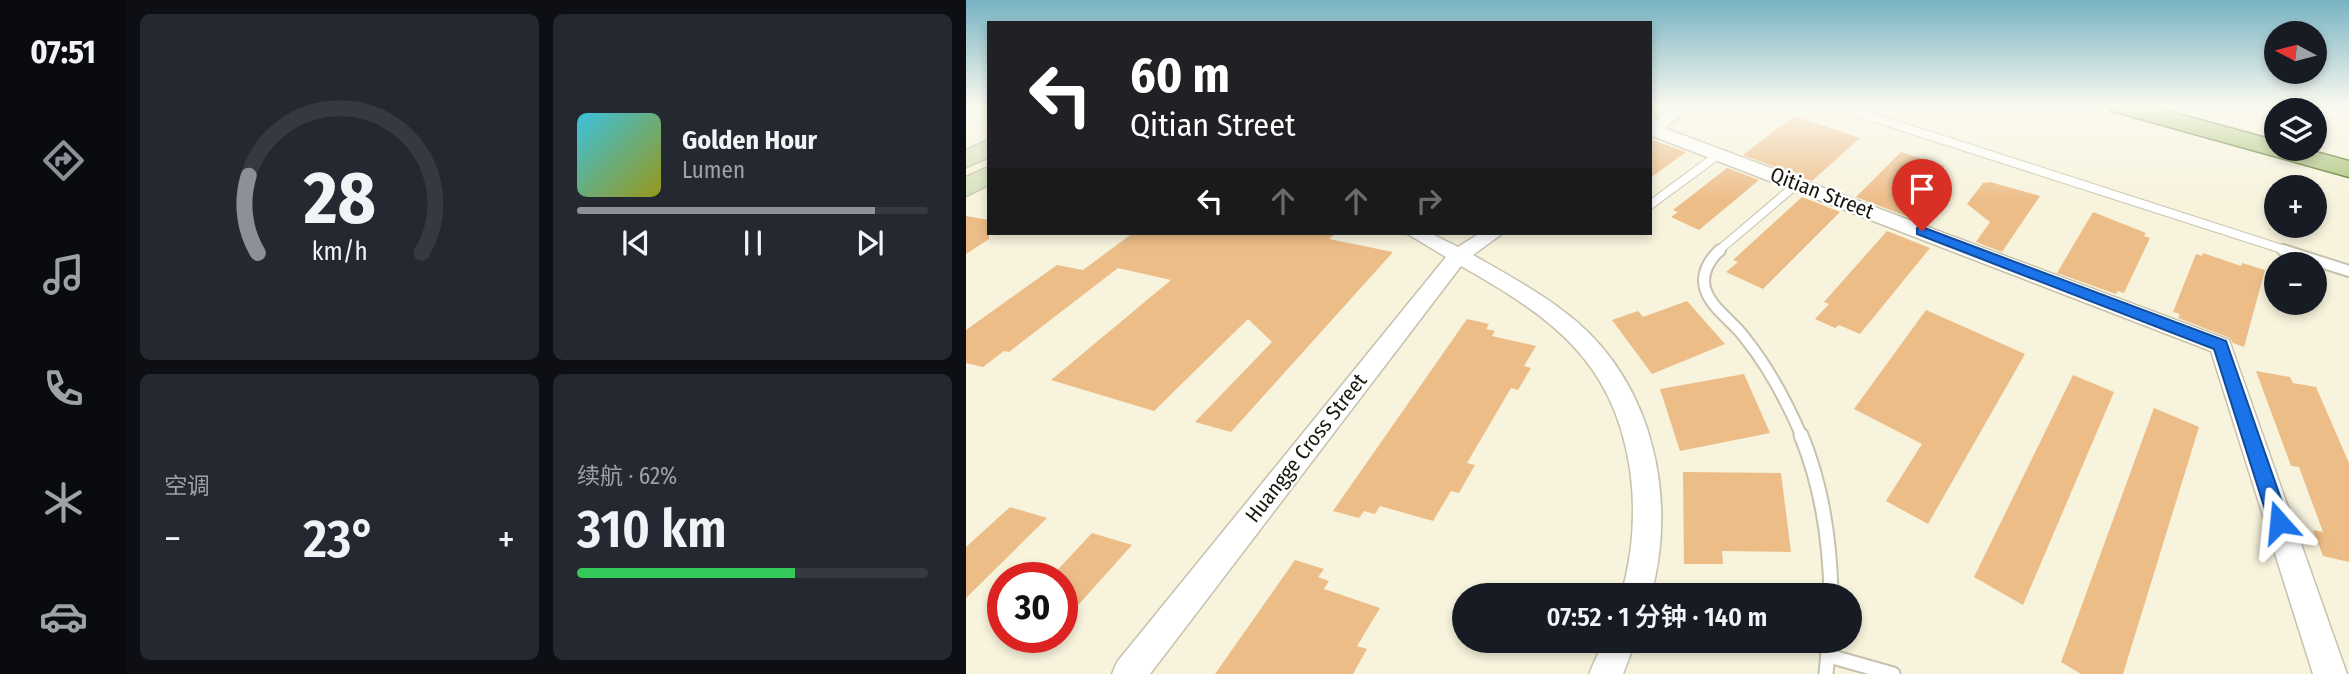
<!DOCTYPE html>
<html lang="zh">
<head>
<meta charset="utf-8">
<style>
	body { margin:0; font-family:"Fira Sans Condensed","Noto Sans SC",sans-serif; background:#242831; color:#f1f3f6; height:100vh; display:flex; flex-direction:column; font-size:26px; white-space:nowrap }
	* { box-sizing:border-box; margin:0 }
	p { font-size:23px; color:#9ea1a6 }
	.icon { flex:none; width:38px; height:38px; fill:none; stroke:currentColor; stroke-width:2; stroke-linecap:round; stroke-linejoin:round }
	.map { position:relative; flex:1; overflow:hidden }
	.sheet { display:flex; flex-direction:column; gap:14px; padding:14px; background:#0d0f14; width:840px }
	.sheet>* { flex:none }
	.hud { position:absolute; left:21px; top:21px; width:665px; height:214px; border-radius:0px; box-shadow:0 4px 10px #0003; background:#202124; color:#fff; overflow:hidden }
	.needle { width:46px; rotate:277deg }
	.tools { position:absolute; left:1298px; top:21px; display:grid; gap:14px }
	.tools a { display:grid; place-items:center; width:63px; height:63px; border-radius:50%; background:#171b24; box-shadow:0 4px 10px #0003; font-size:35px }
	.speed { position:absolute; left:21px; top:562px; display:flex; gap:14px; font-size:35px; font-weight:700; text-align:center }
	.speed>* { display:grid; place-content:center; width:91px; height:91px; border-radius:50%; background:#171b24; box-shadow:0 4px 10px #0003; line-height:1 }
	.speed .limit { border:10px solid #d22; background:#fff; color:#111 }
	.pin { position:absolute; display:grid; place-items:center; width:60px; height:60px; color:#fff; margin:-72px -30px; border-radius:50% 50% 50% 0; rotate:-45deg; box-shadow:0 0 7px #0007 }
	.pin .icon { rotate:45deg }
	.me { position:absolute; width:77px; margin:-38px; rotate:342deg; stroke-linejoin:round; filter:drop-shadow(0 0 5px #0008) }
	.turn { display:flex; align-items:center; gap:24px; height:147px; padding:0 28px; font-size:32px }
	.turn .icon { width:91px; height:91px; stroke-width:2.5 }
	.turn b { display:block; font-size:49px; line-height:60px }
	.lanes { display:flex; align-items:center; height:66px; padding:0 28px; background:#0003; justify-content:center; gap:35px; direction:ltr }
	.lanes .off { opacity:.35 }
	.big { font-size:52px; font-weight:600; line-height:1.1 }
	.sheet .card { flex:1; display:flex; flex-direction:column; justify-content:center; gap:10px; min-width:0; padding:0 24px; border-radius:10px; background:#242831 }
	.sheet .dial { align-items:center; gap:0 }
	.dial svg { height:182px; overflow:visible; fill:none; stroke:#363941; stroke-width:7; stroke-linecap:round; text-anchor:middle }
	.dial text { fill:#f1f3f6; stroke:none }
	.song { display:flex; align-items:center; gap:21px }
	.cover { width:84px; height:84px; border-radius:10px; background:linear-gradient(135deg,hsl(190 70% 55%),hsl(60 70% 35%)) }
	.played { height:7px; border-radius:4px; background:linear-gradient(90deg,#8c9099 85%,#363941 85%) }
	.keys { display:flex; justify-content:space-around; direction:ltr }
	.heat { display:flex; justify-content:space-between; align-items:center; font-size:38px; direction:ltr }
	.charge { height:10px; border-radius:5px; background:linear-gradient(90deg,#34c759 62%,#363941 0) }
	.sheet .tiles { flex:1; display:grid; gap:14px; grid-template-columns:repeat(2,1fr) }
	.trip { position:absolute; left:486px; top:583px; width:410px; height:70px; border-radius:35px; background:#171b24; box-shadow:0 4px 10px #0003; font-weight:600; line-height:70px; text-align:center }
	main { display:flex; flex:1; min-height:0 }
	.tab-bar { display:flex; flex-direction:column; width:126px; justify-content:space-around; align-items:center; background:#090b0e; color:#9ea1a6 }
	.tab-bar .icon { width:49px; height:49px }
	.tab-bar .selected { color:#8c9099 }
	.tab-bar b { font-size:32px; color:#f1f3f6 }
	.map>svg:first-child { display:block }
	.building { fill:#edbd88 }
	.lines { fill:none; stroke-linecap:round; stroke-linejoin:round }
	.lane-far2-casing { stroke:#c6c2ad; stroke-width:10 }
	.lane-far1-casing { stroke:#c6c2ad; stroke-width:14 }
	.lane-casing { stroke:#c6c2ad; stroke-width:17 }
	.street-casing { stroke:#c6c2ad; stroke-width:3 }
	.secondary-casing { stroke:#c6c2ad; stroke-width:3 }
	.primary-casing { stroke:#516c1b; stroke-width:3 }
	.lane-far2 { stroke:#fff; stroke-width:8 }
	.lane-far1 { stroke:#fff; stroke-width:10 }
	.lane { stroke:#fff; stroke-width:13 }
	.street { fill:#fff; fill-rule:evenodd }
	.secondary { fill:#d4e1bc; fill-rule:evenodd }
	.primary { fill:#a9c27a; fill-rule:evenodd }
	.route { fill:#1a73e8; stroke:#114b97; stroke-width:2 }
	.labels { text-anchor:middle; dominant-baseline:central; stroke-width:5; stroke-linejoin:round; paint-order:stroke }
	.street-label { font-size:21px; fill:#18170f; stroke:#fff }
</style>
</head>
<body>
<main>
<nav class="tab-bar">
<b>07:51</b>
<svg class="icon selected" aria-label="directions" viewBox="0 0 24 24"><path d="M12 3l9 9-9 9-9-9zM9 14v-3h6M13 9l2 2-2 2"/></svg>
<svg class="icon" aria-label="music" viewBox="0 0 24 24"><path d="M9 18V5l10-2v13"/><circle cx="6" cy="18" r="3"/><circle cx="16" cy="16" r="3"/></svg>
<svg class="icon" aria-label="phone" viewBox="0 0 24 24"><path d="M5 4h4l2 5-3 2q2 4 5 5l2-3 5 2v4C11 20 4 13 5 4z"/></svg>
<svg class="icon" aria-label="climate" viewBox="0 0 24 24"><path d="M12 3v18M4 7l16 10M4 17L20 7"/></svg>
<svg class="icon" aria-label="car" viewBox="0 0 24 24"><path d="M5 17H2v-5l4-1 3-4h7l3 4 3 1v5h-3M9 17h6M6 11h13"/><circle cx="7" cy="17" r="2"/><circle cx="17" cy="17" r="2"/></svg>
</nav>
<section class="sheet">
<div class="tiles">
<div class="card dial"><svg viewBox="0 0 100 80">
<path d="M14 69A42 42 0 1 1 86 69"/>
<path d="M14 69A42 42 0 0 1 10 35" stroke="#8c9099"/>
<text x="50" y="56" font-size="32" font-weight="700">28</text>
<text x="50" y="72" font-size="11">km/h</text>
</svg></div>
<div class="card">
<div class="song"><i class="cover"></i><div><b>Golden Hour</b><p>Lumen</p></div></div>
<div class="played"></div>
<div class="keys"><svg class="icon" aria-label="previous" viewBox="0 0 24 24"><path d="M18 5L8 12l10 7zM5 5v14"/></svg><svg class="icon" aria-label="pause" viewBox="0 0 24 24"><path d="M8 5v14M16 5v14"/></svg><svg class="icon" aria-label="next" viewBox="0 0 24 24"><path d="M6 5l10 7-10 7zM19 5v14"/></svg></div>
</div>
<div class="card"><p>空调</p>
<div class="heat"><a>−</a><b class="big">23°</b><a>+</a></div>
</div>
<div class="card"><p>续航 · 62%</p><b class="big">310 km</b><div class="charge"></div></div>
</div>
</section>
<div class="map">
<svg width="1383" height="674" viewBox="0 0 1383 674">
	<rect width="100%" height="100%" fill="#f7f3dd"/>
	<g class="building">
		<polygon points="828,116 894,138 846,181 777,155"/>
		<polygon points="684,139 720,152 684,178"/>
		<polygon points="935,152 979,166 976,169 981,170 940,216 890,197"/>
		<polygon points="761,168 793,180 733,230 705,217 712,212 707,210"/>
		<polygon points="1024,182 1074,196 1036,252 1010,242 1024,222 1001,204 1017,183"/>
		<polygon points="836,197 874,212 797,289 760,272 772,262 767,260"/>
		<polygon points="1127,212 1180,233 1178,236 1184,238 1158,293 1152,291 1150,294 1091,273"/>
		<polygon points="0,216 23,220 23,239 0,254"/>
		<polygon points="921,231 964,248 894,334 873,325 869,328 849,319 863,304 858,302"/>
		<polygon points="167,233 370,233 363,239 427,252 265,432 229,422 306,342 282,319 188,411 85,380 205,280 152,268 43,352 38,351 17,367 0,363 0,330 91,265 117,270"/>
		<polygon points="1237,253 1275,266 1276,263 1299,270 1278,347 1267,343 1264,338 1212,318 1214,314 1207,312 1230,254 1236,256"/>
		<polygon points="721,301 759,344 686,374 646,320 672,311 677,317"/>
		<polygon points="960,310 1059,354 962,524 920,501 956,444 888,409"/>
		<polygon points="501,319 523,324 520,329 529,331 526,336 570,346 558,366 565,368 552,390 545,388 501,463 509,465 493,493 485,491 467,521 414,506 409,514 398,511 393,518 367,511"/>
		<polygon points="1290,371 1324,377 1327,383 1350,387 1383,463 1383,562 1357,556 1347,530 1357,532 1333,467 1325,466"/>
		<polygon points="778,374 804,433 714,451 694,389"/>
		<polygon points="1107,375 1148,392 1057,605 1008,577"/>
		<polygon points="1188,408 1233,427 1157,674 1115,674 1095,662"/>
		<polygon points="717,472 815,473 825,552 756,551 757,564 718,564"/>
		<polygon points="44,507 81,518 0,598 0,547"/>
		<polygon points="126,533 166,545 96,623 96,578 84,578"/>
		<polygon points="329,560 358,569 352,577 363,581 358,589 414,608 391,646 401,649 387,674 249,674"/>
	</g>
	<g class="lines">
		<defs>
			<g id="lane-far2">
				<polyline points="872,106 1322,251"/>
				<polyline points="684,205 753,154"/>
				<polyline points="752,251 831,184"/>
			</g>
			<g id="lane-far1">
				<path d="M754,250c-10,9 -19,23 -15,38 6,21 28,33 40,50 24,30 42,64 57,99"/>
				<polyline points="1317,250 1383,271"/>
			</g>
			<g id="lane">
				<path d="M835,435c21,51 29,105 30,160"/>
				<polyline points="863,656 927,674"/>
				<polyline points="860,674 863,640"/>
			</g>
			<g id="street">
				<polygon points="710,106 728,106 698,128 1263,340 1381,674 1347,674 1245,351 684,135 684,123"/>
				<path d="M440,233h24l28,14 22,-14h23l-30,22c35,20 72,40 103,66 78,67 101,178 75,274h-30c12,-41 15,-84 9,-126 -17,-109 -79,-152 -169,-203l-311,408h-38l5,-12 329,-405z"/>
				<polygon points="638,640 670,640 657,674 623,674"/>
			</g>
			<g id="secondary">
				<polygon points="23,140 23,157 0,167 0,150"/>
				<polygon points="23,167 23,185 0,196 0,177"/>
			</g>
			<polygon id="primary" points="1142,106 1183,106 1311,141 1311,149 1339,149 1383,161 1383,177 1146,111"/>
		</defs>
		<use href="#lane-far2" class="lane-far2-casing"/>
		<use href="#lane-far1" class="lane-far1-casing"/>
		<use href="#lane" class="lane-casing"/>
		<use href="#street" class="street-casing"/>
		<use href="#secondary" class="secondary-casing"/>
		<use href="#primary" class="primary-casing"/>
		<use href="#lane-far2" class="lane-far2"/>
		<use href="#lane-far1" class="lane-far1"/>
		<use href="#lane" class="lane"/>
		<use href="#street" class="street"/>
		<use href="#secondary" class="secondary"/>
		<use href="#primary" class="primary"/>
	</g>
	<linearGradient id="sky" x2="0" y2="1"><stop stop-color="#77b2c2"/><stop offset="0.53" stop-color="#fbfaf0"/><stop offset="1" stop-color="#fbfaf0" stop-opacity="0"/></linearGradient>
	<rect width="1383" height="201" fill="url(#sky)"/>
	<polygon class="route" points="956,227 1260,341 1323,522 1320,529 1313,531 1306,529 1303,522 1248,349 951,234 951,228"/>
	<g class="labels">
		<g class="street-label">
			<text transform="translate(856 193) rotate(21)">Qitian Street</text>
			<text transform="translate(340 448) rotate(-52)">Huangge Cross Street</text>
		</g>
	</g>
</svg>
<div class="tools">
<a><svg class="needle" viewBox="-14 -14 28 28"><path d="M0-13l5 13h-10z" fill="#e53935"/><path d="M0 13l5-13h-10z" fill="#9ea1a6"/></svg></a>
<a><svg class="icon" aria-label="layers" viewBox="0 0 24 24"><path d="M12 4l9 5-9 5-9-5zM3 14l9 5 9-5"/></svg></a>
<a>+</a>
<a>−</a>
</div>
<div class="speed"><div class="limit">30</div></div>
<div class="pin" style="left:956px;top:231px;background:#d93025"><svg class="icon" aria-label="arrive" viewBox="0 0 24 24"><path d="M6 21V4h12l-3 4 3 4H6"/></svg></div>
<svg class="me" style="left:1313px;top:522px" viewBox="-20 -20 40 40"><path d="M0-17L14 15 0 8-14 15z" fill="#1a73e8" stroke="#fff" stroke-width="4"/></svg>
<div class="trip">07:52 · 1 分钟 · 140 m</div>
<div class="hud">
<div class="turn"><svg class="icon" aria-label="left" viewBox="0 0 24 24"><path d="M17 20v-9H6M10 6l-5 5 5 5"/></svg><div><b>60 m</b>Qitian Street</div></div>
<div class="lanes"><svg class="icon" aria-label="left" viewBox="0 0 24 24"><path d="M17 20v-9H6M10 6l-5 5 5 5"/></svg><svg class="icon off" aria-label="ahead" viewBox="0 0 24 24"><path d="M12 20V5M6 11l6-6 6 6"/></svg><svg class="icon off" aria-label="ahead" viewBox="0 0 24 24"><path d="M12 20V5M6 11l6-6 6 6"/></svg><svg class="icon off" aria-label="right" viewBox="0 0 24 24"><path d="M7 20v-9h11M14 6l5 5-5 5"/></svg></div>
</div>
</div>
</main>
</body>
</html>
